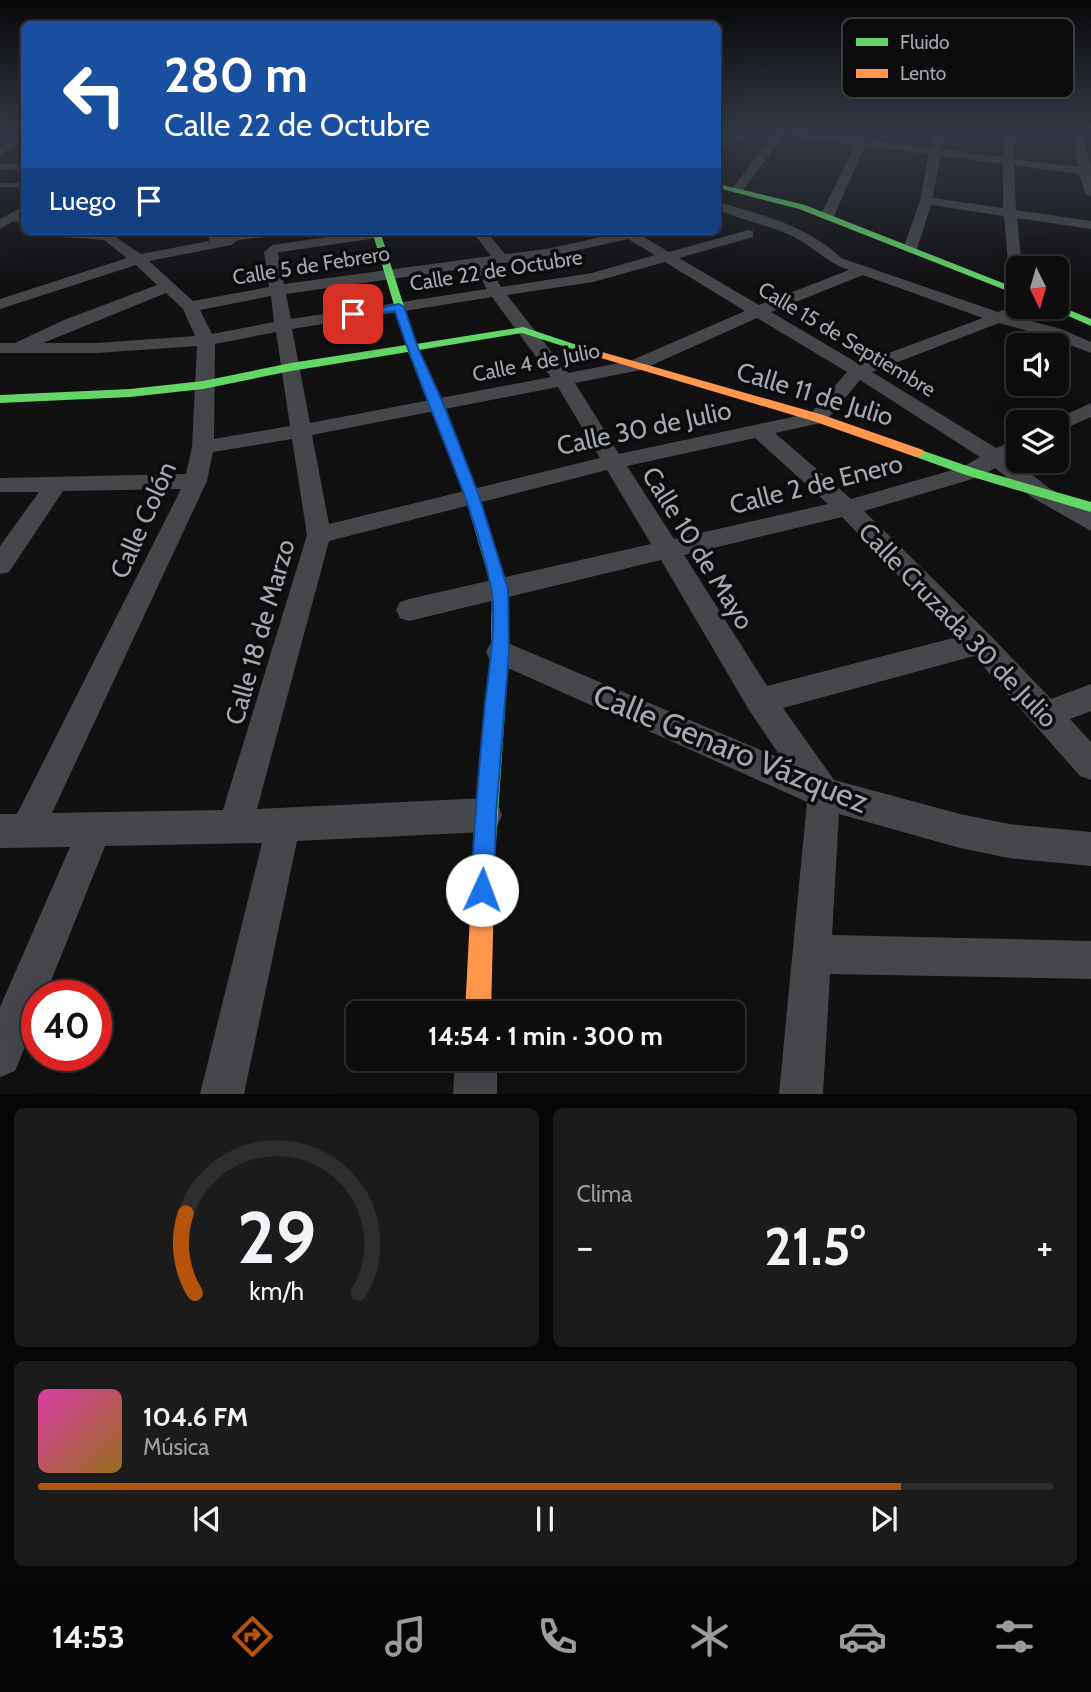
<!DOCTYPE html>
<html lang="es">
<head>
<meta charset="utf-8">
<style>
	body { margin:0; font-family:Cabin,sans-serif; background:#1b1b1c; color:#f1f3f6; height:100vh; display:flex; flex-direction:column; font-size:26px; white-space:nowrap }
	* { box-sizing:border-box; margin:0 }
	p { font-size:23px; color:#9a9c9e }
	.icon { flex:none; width:38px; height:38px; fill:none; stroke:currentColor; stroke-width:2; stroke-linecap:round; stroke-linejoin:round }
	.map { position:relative; height:1094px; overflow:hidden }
	.side { display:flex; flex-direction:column; gap:14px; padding:14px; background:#070708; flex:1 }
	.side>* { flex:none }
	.hud { position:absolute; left:21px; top:21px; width:700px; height:214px; border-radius:10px; box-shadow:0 7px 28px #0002,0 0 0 2px #2d2d2e; background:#1a4fa0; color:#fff; overflow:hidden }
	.needle { width:46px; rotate:175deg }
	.tools { position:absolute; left:1006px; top:256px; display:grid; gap:14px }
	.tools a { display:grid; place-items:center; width:63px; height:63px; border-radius:10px; background:#0d0d0e; box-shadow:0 7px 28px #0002,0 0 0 2px #2d2d2e; font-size:35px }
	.speed { position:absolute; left:21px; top:980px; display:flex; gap:14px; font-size:35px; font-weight:700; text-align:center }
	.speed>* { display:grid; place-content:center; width:91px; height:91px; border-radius:50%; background:#0d0d0e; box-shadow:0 7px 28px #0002,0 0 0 2px #2d2d2e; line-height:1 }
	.speed .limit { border:10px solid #d22; background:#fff; color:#111 }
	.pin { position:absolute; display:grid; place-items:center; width:60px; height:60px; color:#fff; margin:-30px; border-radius:14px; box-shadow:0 4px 10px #0006 }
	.me { position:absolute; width:77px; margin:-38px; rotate:2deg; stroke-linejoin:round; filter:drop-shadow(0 0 5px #0008) }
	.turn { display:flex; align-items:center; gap:24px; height:147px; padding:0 28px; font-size:32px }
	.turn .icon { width:91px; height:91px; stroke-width:2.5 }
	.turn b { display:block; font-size:49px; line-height:60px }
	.then { display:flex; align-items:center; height:66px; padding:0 28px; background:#0003; gap:14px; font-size:26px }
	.big { font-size:52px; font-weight:800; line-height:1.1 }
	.side .widget { flex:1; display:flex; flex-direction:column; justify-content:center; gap:10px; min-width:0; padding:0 24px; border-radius:10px; background:#1b1b1c }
	.side .dial { align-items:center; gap:0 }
	.dial svg { height:182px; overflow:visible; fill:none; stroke:#2d2d2e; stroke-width:7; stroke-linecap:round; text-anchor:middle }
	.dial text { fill:#f1f3f6; stroke:none }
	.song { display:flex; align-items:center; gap:21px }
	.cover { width:84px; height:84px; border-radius:10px; background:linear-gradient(135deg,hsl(320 70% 55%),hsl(40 70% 35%)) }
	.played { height:7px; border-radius:4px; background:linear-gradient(90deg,#b45309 85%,#2d2d2e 85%) }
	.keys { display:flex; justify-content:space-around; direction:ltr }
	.heat { display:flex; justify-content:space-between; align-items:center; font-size:38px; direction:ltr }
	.side .tiles { flex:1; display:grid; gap:14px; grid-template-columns:1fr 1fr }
	.widget:last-child { grid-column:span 2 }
	.trip { position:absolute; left:346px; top:1001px; width:399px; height:70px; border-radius:10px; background:#0d0d0e; box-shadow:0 7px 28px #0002,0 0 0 2px #2d2d2e; font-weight:800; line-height:70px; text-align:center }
	.dock { display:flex; height:112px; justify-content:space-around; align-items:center; background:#050506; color:#9a9c9e }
	.dock .icon { width:49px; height:49px }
	.dock .on { color:#b45309 }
	.dock b { font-size:32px; color:#f1f3f6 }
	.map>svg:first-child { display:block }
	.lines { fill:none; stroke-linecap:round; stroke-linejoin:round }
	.lane { fill:#46474a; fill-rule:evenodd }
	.street { fill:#46474a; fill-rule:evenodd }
	.fast { fill:#63d668; fill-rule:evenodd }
	.slow { fill:#ff974d; fill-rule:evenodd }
	.route { fill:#1a73e8; stroke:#114b97; stroke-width:2 }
	.labels { text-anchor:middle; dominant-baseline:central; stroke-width:7; stroke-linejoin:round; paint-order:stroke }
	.far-street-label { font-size:21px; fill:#a3a8b2; stroke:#0c0c0d }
	.street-label { font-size:26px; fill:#a3a8b2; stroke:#0c0c0d }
	.near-street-label { font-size:32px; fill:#a3a8b2; stroke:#0c0c0d }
	.key { fill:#0c0c0d; stroke:#393b3f; stroke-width:2 }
	.key-label { font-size:19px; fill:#a3a8b2 }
</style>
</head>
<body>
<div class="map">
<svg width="1091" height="1094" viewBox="0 0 1091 1094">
	<rect width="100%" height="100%" fill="#111112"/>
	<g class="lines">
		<g class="lane">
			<rect x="0" y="183" width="24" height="4"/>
			<polygon points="8,218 24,218 24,222 6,221 6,219"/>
		</g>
		<g class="street">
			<polygon points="20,132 24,132 24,139 0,157 0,149"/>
			<polygon points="744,132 759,132 718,149 718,143"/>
			<path d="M776,132h31l51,7 3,-7h10l-4,8 64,8 3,-16h10l-3,17 62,8 2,-25h10l-1,27 64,8 -5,-35h10l8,37v28l-6,-4 -6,-19 -65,-9 2,45 75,11v8l-74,-11 5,50h-4v28l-7,-1 -7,-79 -73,-11 -14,44 -7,4 -7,-4 17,-48 9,-47 -64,-8 -31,70 -7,4 -7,-4 35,-71 -71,-10 -43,58h-8v-6zM940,156l63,8v44l-70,-10z"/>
			<polygon points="24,163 24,169 0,170 0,164"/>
			<path d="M718,202c42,12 92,25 123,56l157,54 20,-8 19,2 -22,11 46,12 30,13v11l-42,-16 -50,-14 -127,49 124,76 22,-9v15l-7,4 38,30 42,24v19l-58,-33 -38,-30 -16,9 -115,34 126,124 61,64 40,-15v27l-21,8 21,23v38l-11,-4 -106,-120 -191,52 51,72 126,34 49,10 82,8v34l-82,-8 -49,-10 -121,-34 -7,121 259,6v38l-261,-5 -7,120h-44l28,-292 -317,-142 -4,-8 4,-8 10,-4 10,4 272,115 -33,-49 -88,-150 -252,61 -9,-3 -4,-8 4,-8 9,-3 242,-55 -44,-74 -278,71 -72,268 228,-11 12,5 5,12 -5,12 -12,5 -188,9 -53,253h-44l62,-251 -157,3 -60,150h-8v21l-22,54 -15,6v-70l70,-160 -70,1v-34h17l164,-325 -118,2 -54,81 -9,2v-28l39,-54h-39v-14l186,-4 6,-27 5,-101 -100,7h-97v-10h15l49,-23 93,-35 -21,-20 -136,44v-10l127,-41 -23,-18 -68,-5 -7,-4 79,1 33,22 68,-13v-5l5,-1 34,-4h42l-7,4 -45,5 -7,5 -82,16 44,40 76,-14 -5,-35 8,-7 97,-14h12l3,3 -7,4 -96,14 -3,1 6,31 207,-28 -19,-25h14l19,23 42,-5 72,-16 -2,-2h31l-1,4 -5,1 27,16 79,-22 5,1v6l-74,21 80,47 90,-35c-22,-7 -36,-24 -57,-34 -24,-11 -50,-16 -74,-26zM628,239l27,16 -63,18 -91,14 -12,-22 58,-8zM665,262l80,49 -115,50 -62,12 -61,-78 86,-13zM475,267l12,22 -196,30 -5,-25zM863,275l120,43 -124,46 -88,-52zM166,293l17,16 12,27 -98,7h-54zM271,296l3,26 -62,12 -12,-24zM492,297l59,80 -241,46 -18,-94zM757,318l90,54 -36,41 -192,41 -44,-71 66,-13zM276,332l14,94 -76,13 1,-95zM860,380l120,77 -17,10 -112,32 -76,-66 50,-11zM558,387l42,71 -271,66 -17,-89zM755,438l73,66 -154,35 -47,-73zM292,439l15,96 -84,275 -171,3 155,-332 6,-29zM842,517l115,120 -190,49 -83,-131z"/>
			<polygon points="24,206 24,215 0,229 0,219"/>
			<polygon points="1091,403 1091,417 1057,432 1057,422 1050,422"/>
			<polygon points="455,1059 497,1059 497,1094 453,1094"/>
		</g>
		<g class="fast">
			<polygon points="718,184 805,205 1018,289 1018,295 799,209 718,188"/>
			<polygon points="372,231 380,231 416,344 523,327 601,353 591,355 522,333 419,350 443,403 479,496 508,589 509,652 495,857 492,865 484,868 476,865 473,857 491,652 492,589 465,496 431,403 408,352 291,371 203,389 130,397 0,403 0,395 130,389 203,381 291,363 406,345"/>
			<polygon points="1057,305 1091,319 1091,326 1046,306"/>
			<polygon points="918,449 976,469 1091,502 1091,512 966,475 913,456 911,453"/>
		</g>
		<g class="slow">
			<polygon points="595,350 823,415 923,450 925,453 918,457 913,456 813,421 591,355 589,353"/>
			<polygon points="484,846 492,849 495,857 491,1013 465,1013 473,857 476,849"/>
		</g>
	</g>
	<linearGradient id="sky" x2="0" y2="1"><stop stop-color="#09090a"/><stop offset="0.46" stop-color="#323844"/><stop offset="1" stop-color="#323844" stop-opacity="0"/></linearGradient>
	<rect width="1091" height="285" fill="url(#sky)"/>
	<path class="route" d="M399,304l5,3 14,41 25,55 36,93 29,93 1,63 -13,163 -2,75 -3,8 -9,3 -8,-3 -3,-8c3,-63 8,-124 14,-186 4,-33 12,-85 6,-117 -20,-96 -67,-183 -96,-276l-42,6 -5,-3z"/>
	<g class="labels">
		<g class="far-street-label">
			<text transform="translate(311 265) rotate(-9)">Calle 5 de Febrero</text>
			<text transform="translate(496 270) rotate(-9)">Calle 22 de Octubre</text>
			<text transform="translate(847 339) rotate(31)">Calle 15 de Septiembre</text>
			<text transform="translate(536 362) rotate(-11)">Calle 4 de Julio</text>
		</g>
		<g class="street-label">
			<text transform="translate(815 394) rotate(17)">Calle 11 de Julio</text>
			<text transform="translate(644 428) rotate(-12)">Calle 30 de Julio</text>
			<text transform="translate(816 484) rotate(-14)">Calle 2 de Enero</text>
			<text transform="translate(143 520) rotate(-66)">Calle Colón</text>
			<text transform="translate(698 548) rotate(58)">Calle 10 de Mayo</text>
			<text transform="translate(958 625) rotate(46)">Calle Cruzada 30 de Julio</text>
			<text transform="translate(260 632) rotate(-74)">Calle 18 de Marzo</text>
		</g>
		<g class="near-street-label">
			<text transform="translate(731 748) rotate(22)">Calle Genaro Vázquez</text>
		</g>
	</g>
	<rect x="842" y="18" width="232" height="80" rx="10" class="key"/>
	<rect x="856" y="38" width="32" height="8" fill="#63d668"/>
	<rect x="856" y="69" width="32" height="9" fill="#ff974d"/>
	<g class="key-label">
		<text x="900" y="49">Fluido</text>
		<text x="900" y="80">Lento</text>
	</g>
</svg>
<div class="tools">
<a><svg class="needle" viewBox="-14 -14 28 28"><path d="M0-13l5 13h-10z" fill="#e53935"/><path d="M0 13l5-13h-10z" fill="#9a9c9e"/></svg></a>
<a><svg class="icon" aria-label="sound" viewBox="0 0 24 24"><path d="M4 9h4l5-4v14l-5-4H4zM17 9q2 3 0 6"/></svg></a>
<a><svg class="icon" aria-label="layers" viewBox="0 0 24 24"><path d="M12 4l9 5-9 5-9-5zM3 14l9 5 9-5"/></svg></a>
</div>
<div class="speed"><div class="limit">40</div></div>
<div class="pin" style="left:353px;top:314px;background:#d93025"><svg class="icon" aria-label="arrive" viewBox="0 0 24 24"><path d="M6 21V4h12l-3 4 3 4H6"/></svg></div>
<svg class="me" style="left:482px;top:890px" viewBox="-20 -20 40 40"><circle r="19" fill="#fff"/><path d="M0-13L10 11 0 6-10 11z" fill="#1a73e8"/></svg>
<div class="trip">14:54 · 1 min · 300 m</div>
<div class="hud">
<div class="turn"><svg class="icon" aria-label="left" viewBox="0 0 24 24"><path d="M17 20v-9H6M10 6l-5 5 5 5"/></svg><div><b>280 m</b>Calle 22 de Octubre</div></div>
<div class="then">Luego<svg class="icon" aria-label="arrive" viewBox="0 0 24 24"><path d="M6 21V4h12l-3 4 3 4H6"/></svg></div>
</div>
</div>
<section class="side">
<div class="tiles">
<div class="widget dial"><svg viewBox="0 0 100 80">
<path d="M14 69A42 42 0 1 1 86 69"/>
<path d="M14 69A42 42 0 0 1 10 34" stroke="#b45309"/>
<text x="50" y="56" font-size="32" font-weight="700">29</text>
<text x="50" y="72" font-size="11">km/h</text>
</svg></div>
<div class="widget"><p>Clima</p>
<div class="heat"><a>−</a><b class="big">21.5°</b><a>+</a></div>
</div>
<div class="widget">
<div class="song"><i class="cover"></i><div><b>104.6 FM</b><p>Música</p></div></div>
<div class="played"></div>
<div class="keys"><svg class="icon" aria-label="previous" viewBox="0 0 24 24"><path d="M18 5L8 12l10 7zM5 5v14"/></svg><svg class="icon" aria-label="pause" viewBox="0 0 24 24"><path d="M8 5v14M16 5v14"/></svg><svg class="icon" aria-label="next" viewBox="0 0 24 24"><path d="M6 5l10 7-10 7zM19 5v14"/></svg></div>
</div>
</div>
</section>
<nav class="dock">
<b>14:53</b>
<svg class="icon on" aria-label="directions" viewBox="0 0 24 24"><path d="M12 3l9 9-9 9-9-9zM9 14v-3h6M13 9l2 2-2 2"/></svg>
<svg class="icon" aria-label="music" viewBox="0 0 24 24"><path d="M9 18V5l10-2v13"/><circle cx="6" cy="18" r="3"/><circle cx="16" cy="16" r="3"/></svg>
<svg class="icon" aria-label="phone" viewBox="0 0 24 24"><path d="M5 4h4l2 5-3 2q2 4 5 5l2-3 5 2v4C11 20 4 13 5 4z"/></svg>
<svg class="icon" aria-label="climate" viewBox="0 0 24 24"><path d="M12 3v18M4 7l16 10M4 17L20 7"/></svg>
<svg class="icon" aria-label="car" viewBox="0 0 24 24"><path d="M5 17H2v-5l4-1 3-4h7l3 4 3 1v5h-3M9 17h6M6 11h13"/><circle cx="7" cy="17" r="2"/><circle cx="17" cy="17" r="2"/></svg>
<svg class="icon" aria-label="filters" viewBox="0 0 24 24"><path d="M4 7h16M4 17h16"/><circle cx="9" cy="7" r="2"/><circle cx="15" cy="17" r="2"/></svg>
</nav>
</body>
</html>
